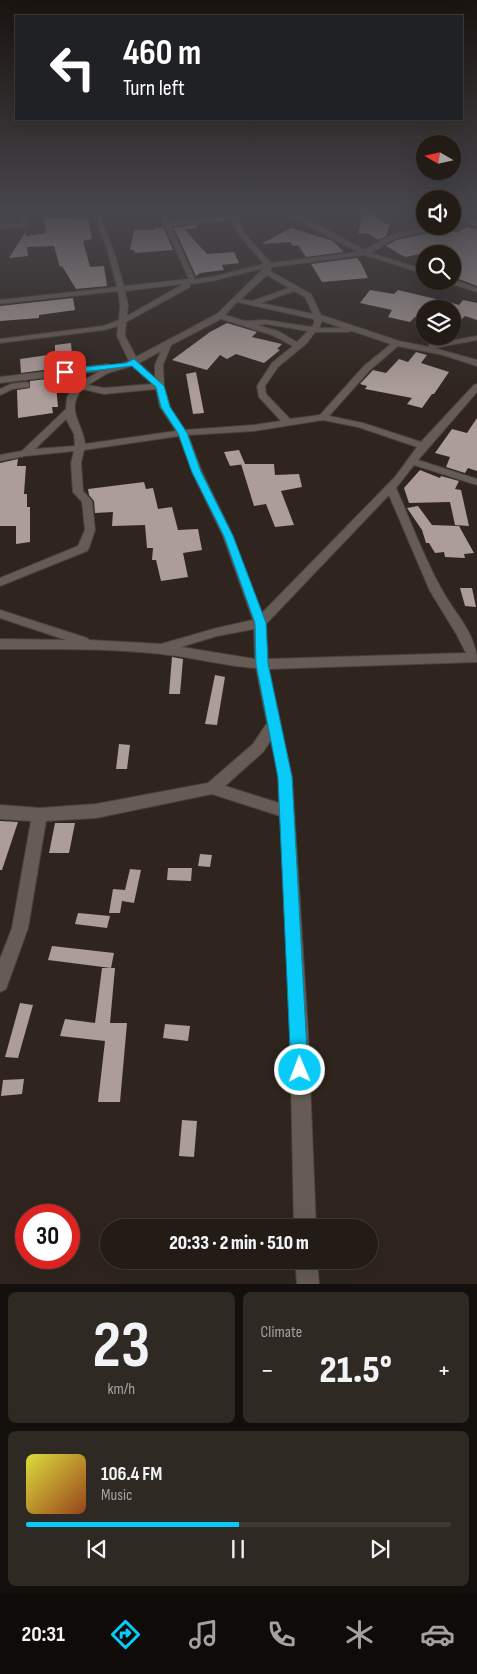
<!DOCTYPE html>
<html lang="en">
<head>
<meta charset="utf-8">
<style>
	body { margin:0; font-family:"Sofia Sans Condensed",sans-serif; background:#2f2923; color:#f1f3f6; height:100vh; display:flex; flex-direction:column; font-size:19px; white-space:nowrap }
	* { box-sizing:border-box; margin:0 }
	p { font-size:16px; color:#a3a1a1 }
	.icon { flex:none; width:28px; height:28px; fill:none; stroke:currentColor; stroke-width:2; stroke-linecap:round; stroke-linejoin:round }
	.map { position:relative; height:1284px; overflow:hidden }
	.details { display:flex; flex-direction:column; gap:8px; padding:8px; background:#130f0c; flex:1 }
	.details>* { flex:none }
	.guide { position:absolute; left:15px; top:15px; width:448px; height:105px; border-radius:0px; box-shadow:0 5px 20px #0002,0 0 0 1px #403a35; background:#202124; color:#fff; overflow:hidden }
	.needle { width:32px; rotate:279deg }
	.buttons { position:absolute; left:416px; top:135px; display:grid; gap:10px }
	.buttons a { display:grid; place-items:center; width:45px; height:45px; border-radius:50%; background:#231c16; box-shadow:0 5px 20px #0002,0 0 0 1px #403a35; font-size:25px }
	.speed { position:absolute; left:15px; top:1204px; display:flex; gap:10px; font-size:25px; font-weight:700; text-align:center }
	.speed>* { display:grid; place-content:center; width:65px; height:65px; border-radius:50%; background:#231c16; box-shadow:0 5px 20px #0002,0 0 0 1px #403a35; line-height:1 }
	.speed .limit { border:8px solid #d22; background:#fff; color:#111 }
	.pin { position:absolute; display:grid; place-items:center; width:42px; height:42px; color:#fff; margin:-21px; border-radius:10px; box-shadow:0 2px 8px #0006 }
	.me { position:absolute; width:55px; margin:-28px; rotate:359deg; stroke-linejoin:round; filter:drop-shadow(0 0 4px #0008) }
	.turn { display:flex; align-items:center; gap:18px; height:105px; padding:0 25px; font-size:22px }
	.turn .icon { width:65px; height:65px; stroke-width:2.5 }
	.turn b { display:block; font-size:35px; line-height:42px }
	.big { font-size:38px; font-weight:800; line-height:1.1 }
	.details .widget { flex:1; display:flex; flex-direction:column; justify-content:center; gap:8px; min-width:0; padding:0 18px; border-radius:8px; background:#2f2923 }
	.details .dial { align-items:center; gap:0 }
	.dial b { font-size:65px; line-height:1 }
	.song { display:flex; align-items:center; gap:15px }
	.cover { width:60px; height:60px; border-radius:8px; background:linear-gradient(135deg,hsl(60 70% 55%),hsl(20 70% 35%)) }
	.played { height:5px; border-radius:2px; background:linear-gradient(90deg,#08cbf9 50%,#403a35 50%) }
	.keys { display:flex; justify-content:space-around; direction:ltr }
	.heat { display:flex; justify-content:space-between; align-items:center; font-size:28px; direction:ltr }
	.details .tiles { flex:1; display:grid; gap:8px; grid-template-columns:1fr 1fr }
	.widget:last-child { grid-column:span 2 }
	.trip { position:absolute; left:100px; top:1219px; width:278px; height:50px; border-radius:25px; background:#231c16; box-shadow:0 5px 20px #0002,0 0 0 1px #403a35; font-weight:800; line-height:50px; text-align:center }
	.tab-bar { display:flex; height:80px; justify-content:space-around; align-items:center; background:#0e0b09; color:#a3a1a1 }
	.tab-bar .icon { width:35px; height:35px }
	.tab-bar .on { color:#08cbf9 }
	.tab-bar b { font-size:22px; color:#f1f3f6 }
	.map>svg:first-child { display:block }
	.building { fill:#ac9d99 }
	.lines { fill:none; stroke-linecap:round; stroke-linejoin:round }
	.minor-casing { stroke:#49413b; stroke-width:2 }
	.minor { fill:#675c55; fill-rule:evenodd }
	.route { fill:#08cbf9; stroke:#0584a2 }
</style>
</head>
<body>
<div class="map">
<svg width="477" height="1284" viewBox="0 0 477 1284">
	<rect width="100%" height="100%" fill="#2f251e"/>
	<g class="building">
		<polygon points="363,214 376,214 384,223 390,224 386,236 378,240 369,234 358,233"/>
		<polygon points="88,217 92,239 83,241 90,267 104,266 107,286 76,289 62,266 60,267 54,246 27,247 28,256 9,258 26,231 26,236 46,233 44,218"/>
		<polygon points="197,225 197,228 184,229 207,254 234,252 239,263 222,265 224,270 200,273 196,276 174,228"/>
		<polygon points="163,227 173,250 135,253 134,250 130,250 134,230 155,230 154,228"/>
		<polygon points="467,227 477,230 477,286 459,279 452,273 452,248 405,257 386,246 396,240 449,229 456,233"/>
		<polygon points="291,228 333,241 344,252 306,257 298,245 293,246 290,242 261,244"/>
		<polygon points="357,258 361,263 368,278 322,282 311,264"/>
		<polygon points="370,290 394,294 398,290 440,300 431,309 425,309 425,320 415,317 410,322 388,317 392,310 360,303"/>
		<polygon points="73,298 75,310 39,315 39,318 0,321 0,306"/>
		<polygon points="463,300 477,303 477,320 465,316 460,321 452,319 452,303 459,305"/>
		<polygon points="227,323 257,332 252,337 282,344 277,349 280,350 264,363 236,354 227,359 220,355 207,370 172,360 210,332"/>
		<polygon points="71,343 73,366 21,373 20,359 55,354 55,345"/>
		<polygon points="416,352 427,355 421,363 449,372 434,394 432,394 422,408 407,404 412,398 365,389 367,386 360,384 373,370 386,373 399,359 408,362"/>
		<polygon points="196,372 204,413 193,414 186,374"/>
		<polygon points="47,379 48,383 56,385 58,407 52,407 53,413 18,418 17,390 30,388 30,381"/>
		<polygon points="477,418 477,471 468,468 465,473 446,467 450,457 435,453 452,429 467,433"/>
		<polygon points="239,450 245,464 230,466 224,452"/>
		<polygon points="18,459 17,466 26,466 24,494 27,494 27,507 30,507 30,542 16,544 16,526 0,526 0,463"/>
		<polygon points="241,464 274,464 275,475 299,474 302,487 281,491 294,525 275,527 266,504 254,506"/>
		<polygon points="420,470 440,478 441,476 459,481 455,489 461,490 469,526 455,525 450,502 409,503 404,488"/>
		<polygon points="144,482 146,489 153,488 158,509 172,507 178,530 198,529 202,550 183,553 188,577 161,581 156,560 152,560 153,548 147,548 145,525 112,526 113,512 95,513 94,501 89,495 88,489"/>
		<polygon points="418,506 432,525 459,526 474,553 464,554 465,558 445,557 444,552 435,553 429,543 426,543 422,530 407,508"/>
		<polygon points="460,588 472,588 476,607 465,606"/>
		<polygon points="172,657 183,659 180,694 169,694"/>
		<polygon points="215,675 225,677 217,725 205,724"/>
		<polygon points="119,744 130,745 127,769 116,769"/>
		<polygon points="0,821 18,822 2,870 0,870"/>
		<polygon points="55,823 75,823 69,853 49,853"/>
		<polygon points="200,854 212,855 210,867 198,866"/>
		<polygon points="168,868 192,868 191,881 167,880"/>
		<polygon points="130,869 141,870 134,903 122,901 120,913 109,913 113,889 125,890"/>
		<polygon points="78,913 110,916 107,928 75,924"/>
		<polygon points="52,946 114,953 111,968 115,968 110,1023 127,1023 120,1102 98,1102 105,1041 60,1036 65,1019 95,1023 102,968 111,968 48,960"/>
		<polygon points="20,1003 33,1005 18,1058 5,1057"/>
		<polygon points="165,1024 190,1026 188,1041 163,1038"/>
		<polygon points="24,1079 22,1094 1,1096 3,1080"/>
		<polygon points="182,1120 197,1121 194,1157 179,1156"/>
	</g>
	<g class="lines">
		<defs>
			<g id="minor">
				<polygon points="22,212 28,212 26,226 0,229 0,225 21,223"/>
				<path d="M93,212h6l14,37 11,37 65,-7 -31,-67h6l5,10 60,-6 -1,-4h6l11,22 26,29 87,-11 -64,-34 -7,-6h7l71,38 26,-15 46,-9h15l-57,12 -24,15 54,17v4l-60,-19 -93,12 -2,4 41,23 10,21 78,26 30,6v-3h3l45,-8v4l-43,8 43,12v6l-34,-11 -45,-9 -28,24 -41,46 34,7 58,19 53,-57 3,-1v8l-59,68 59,19v6l-63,-20 -18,23c15,34 28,70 46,102 12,23 35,44 35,72l-208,7 23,108 16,254 8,197h-22l-4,-197 -10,-215 -68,-22 -116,24 -50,3 -18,107 -22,61 -6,3v-33l12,-31 19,-107 -31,-2v-14l40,3 56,-4 112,-21 45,-39 14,-21 -11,-55c-32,-2 -63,-11 -95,-14 -53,-6 -107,-5 -161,-5v-10l66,1 -66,-22v-8l87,28 2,2 72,4 56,-16 36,-8 -30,-84 -31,-64 -13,-36 -95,14 -3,13 2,28 9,10 3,29 -6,18 -2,3 -87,35v-8l78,-32 7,-16 -3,-28 -9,-10 -2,-29 3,-12 -49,5 -25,5v-6l22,-4 44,-42 1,-12 7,-10 -25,-5v-4l30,5 21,-12 -100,12v-6l108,-13 4,3 17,-6 -12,-25 1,-10 -14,4 -104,13v-4l103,-13 16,-6 1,-15 -2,-14 -118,13v-4l117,-13 -10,-38zM231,220l9,16 24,28 -52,13 -17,2 -24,-53zM264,268l-47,46 -81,43 -11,-21 1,-14 64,-35v-3l22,-3zM267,275l22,13 -37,13 -11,-2zM183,284l-56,32 1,-11 -3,-14zM294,291l11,6 8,17 -52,-11zM237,302l77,17v5l-3,3 -45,-7 -21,1 -20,-6zM221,319l51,16 21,11 -21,17 -15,23 2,11 22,24 -27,4 -69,5 -15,-23 -6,-21 -1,-21 8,-20zM322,321l20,7h-23zM266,324l42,7 -11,11 -19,-11 -21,-6zM352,331l39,13 -27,22 -44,49 -30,4 -24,-25 -1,-8 13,-19 29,-24 8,-11h33zM161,351l-6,14v13l-16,-15zM132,366l20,18 -48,4 -16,-3 20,-12zM82,389l22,5 52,-5 4,18 16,24 -91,13c-2,-21 -20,-33 -3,-55zM66,419l8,15 1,12 -40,3zM323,420l35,7 59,20 -22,30 -133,136 -29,-77 -31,-64 -14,-37 66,-4zM389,495l41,96 27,44 9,18 -198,6 -2,-35zM254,629l1,30 -74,-12 36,-11zM271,740l7,37 1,26 -54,-17 38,-34z"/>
				<polygon points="452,212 457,212 477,222 477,227 452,214"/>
				<polygon points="452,279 477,288 477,292 449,283 449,281 452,281"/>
				<polygon points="26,382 29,383 29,387 13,389 0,395 0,389 11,384"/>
				<polygon points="295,1260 317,1260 319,1284 297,1284"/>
			</g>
		</defs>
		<use href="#minor" class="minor-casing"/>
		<use href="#minor" class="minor"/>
	</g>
	<linearGradient id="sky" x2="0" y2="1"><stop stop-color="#1a1410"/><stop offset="0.54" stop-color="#47464c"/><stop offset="1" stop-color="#47464c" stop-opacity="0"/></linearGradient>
	<rect width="477" height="392" fill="url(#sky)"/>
	<polygon class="route" points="134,359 164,386 170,407 187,433 201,472 233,536 266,623 268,664 292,777 308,1070 306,1076 300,1079 294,1076 291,1070 278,777 256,664 255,623 224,536 192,472 178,433 161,407 156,387 132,366 65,374 61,372 65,369 126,363"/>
</svg>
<div class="buttons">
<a><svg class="needle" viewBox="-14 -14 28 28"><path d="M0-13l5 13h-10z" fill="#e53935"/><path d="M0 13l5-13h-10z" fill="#a3a1a1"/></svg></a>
<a><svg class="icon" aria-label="sound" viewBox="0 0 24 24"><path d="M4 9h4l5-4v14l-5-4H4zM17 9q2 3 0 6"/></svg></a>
<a><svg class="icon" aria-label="search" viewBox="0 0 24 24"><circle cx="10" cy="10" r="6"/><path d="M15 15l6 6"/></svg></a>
<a><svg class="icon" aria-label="layers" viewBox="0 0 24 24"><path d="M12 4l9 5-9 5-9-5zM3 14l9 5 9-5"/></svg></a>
</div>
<div class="speed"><div class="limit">30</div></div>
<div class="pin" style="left:65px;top:372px;background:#d93025"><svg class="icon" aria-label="arrive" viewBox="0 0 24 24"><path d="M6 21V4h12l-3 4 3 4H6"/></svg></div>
<svg class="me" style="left:300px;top:1070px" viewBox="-20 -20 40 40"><circle r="17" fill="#08cbf9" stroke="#fff" stroke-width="3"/><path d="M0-11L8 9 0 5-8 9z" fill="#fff"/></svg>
<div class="trip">20:33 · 2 min · 510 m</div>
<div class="guide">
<div class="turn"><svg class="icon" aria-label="left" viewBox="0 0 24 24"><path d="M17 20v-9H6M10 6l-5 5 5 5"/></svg><div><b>460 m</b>Turn left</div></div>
</div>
</div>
<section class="details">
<div class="tiles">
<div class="widget dial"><b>23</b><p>km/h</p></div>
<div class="widget"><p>Climate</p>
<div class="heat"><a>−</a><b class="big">21.5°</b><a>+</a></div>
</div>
<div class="widget">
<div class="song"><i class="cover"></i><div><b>106.4 FM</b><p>Music</p></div></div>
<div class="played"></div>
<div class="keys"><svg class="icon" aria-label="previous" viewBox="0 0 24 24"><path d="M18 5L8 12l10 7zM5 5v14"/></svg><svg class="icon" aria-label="pause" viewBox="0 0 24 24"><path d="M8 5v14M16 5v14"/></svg><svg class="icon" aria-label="next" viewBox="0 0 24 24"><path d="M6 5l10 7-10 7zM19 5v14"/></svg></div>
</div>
</div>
</section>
<nav class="tab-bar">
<b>20:31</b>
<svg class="icon on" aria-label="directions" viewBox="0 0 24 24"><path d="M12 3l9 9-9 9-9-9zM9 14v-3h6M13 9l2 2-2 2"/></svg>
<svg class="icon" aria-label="music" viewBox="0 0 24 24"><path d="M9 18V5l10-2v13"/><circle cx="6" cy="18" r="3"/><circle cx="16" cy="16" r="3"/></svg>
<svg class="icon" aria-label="phone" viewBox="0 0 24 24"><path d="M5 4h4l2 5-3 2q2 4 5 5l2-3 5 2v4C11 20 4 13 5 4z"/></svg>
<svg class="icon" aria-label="climate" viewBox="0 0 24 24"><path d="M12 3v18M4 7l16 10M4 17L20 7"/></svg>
<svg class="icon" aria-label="car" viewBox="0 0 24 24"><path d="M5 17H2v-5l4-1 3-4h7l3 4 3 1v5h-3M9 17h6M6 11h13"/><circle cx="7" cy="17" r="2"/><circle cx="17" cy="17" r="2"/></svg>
</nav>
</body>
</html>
